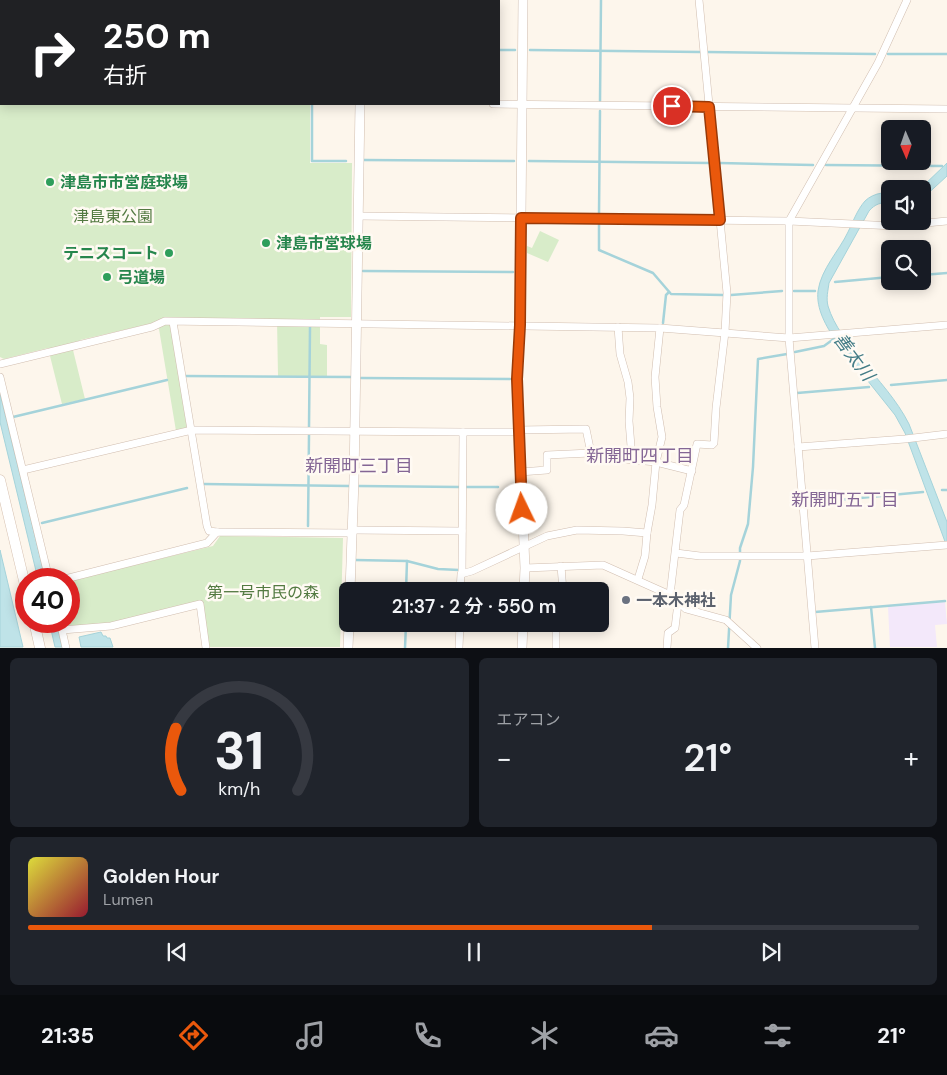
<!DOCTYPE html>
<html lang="ja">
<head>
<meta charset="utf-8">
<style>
	body { margin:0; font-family:"DM Sans","Noto Sans JP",sans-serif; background:#20242c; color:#f1f3f6; height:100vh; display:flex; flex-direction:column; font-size:19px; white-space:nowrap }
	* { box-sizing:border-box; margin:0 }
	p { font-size:16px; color:#9ea1a6 }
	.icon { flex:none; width:28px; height:28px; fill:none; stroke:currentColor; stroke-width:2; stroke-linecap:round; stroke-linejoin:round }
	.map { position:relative; height:648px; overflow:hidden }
	.details { display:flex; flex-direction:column; gap:10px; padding:10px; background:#0d0f14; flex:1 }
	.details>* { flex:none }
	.guide { position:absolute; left:0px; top:0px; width:500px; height:105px; box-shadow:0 2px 12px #0003; background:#202124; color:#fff; overflow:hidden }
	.needle { width:32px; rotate:178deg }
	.controls { position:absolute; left:881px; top:120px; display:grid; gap:10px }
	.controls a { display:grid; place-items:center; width:50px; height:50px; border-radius:8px; background:#171b24; box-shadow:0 2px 12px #0003; font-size:25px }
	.speed { position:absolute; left:15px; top:568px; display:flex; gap:10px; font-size:25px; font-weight:700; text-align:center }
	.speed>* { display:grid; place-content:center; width:65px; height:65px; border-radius:50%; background:#171b24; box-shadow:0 2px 12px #0003; line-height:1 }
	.speed .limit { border:8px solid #d22; background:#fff; color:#111 }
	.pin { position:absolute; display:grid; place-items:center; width:42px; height:42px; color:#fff; margin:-21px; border:2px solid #fff; border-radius:50%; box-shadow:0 1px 5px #0007 }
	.me { position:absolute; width:55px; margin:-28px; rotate:357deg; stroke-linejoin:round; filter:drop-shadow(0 0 4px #0008) }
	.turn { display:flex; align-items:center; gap:18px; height:105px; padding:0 20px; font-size:22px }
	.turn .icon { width:65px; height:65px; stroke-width:2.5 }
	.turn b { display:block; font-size:35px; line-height:42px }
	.big { font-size:38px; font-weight:600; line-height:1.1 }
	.details .widget { flex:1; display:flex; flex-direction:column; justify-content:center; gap:8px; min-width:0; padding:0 18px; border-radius:8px; background:#20242c }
	.details .dial { align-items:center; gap:0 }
	.dial svg { height:130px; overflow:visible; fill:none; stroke:#363941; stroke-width:7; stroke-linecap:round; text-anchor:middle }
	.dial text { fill:#f1f3f6; stroke:none }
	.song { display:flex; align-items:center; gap:15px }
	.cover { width:60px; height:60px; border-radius:8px; background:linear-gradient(135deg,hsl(60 70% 55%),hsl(350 70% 35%)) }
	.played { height:5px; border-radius:2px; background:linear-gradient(90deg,#ea580c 70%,#363941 70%) }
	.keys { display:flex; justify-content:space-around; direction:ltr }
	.heat { display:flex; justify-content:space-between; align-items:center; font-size:28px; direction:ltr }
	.details .tiles { flex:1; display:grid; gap:10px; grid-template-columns:1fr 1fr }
	.widget:last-child { grid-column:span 2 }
	.trip { position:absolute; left:339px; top:582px; width:270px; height:50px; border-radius:8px; background:#171b24; box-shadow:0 2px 12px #0003; font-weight:600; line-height:50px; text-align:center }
	.tab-bar { display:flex; height:80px; justify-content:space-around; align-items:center; background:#090b0e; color:#9ea1a6 }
	.tab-bar .icon { width:35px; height:35px }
	.tab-bar .current { color:#ea580c }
	.tab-bar b { font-size:22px; color:#f1f3f6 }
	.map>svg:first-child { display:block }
	.education { fill:#f3e8fa }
	.green { fill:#d8ecc9 }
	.water { fill:#bfe3e8; stroke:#a5d3da }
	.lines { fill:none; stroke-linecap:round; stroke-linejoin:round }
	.stream { stroke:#a5d3da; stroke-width:2.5 }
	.minor-casing { stroke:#d1beb0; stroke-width:8 }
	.tertiary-casing { stroke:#d1beb0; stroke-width:10 }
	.secondary-casing { stroke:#d6c0b0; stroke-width:11 }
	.minor { stroke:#fff; stroke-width:7 }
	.tertiary { stroke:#fff; stroke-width:9 }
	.secondary { stroke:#fff; stroke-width:10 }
	.route-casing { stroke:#983908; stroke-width:12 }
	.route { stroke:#ea580c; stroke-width:9 }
	.leisure-dot { fill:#2e9e5b; stroke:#fffaf3; stroke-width:2 }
	.worship-dot { fill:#6b7280; stroke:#fffaf3; stroke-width:2 }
	.labels { text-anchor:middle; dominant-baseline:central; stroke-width:5; stroke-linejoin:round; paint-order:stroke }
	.leisure-label { font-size:16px; font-weight:bold; fill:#27864d; stroke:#fffaf3; text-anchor:start }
	.park-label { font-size:16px; fill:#537a41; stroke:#fffaf3 }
	.worship-label { font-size:16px; font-weight:bold; fill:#5b616d; stroke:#fffaf3; text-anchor:start }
	.water-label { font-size:18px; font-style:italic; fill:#437c86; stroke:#fffaf3 }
	.neighbourhood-label { font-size:18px; fill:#846695; stroke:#fffaf3 }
</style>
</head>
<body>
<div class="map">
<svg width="947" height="648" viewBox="0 0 947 648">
	<rect width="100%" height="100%" fill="#fdf6ec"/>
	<polygon class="education" points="945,602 947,624 935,625 937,647 890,647 888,607"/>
	<g class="green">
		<polygon points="0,0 311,0 1,1 1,104 310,104 310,163 352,163 351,317 320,317 320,344 327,345 327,376 278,376 277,320 176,318 170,326 189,428 176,431 159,329 154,323 80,340 73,350 85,399 62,404 48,348 4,359 0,357"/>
		<polygon points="540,231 559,240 548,262 527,253 527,246 532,248"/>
		<polygon points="220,536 343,538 340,647 208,647 202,601 119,622 66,627 64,621 69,621 69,581 213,546"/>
	</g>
	<g class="water">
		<polygon points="947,163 947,176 923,198 922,189 920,189"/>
		<path d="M882,193l8,1v9c-9,-1 -15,1 -21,8l-40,72c-1,8 -3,15 -1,23 6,20 20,37 33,53 17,21 36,41 48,65l38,98v25l-42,-114 -10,-18 -59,-74c-10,-15 -20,-32 -18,-50 3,-22 21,-40 30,-59 5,-10 9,-22 17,-31 4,-4 10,-7 17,-8z"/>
		<polygon points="0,394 43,569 36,571 0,422"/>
		<polygon points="0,550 23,647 0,647"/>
		<polygon points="49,621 56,621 62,647 55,647"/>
		<polygon points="101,632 103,636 106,636 107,638 110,638 113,647 81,647 79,637"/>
	</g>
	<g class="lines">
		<g class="stream">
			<polyline points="313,1 313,0"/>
			<polyline points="499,50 515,50"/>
			<polyline points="530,50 700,52"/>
			<polyline points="707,52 875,54"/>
			<polyline points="888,54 947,54"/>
			<polyline points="600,101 601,0"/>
			<polyline points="312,105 312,161 346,161"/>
			<polyline points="364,160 514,161"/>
			<polyline points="529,161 710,163"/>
			<polyline points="720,163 813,165"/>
			<polyline points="826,165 942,166"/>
			<polyline points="599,214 600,111"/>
			<polyline points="599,225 599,250 653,273 671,294 723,295"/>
			<polyline points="363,271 513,272"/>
			<polyline points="922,275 947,273"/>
			<polyline points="835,282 890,277"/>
			<polyline points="794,291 815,291"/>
			<polyline points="731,295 782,291"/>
			<polyline points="663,323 666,295 669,292"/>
			<polyline points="795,352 824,346 835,338"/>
			<polyline points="185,376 351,377"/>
			<polyline points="361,378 510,379"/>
			<polyline points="891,385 947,380"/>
			<polyline points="797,393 869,387"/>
			<polyline points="13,417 167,380"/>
			<polyline points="309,427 310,327"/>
			<polyline points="204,484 349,486"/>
			<polyline points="359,486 460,487"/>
			<polyline points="466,487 498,487"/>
			<polyline points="942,490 947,490"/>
			<polyline points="807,503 923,492"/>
			<polyline points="42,523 187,488"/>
			<polyline points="308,526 309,435"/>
			<polyline points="355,560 407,561 438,569 459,570"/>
			<polyline points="406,591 407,561"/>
			<polyline points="871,607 875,648"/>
			<polyline points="815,612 945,601"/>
			<polyline points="405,648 406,624"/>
			<polyline points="728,648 731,595 740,561 740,548 748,524 753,467 758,359 787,354"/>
		</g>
		<defs>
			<g id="minor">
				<polyline points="493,104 947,109"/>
				<polyline points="358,216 789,221 895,226 947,221"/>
				<polyline points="173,322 207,526 209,531 217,532"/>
				<polyline points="618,327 620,354 628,382 630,398 629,421 632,459"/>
				<polyline points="0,364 152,327 165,321 660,328 789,338 947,325"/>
				<polyline points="0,377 49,579"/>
				<polyline points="518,430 586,429 591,453"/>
				<polyline points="463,432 518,432"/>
				<polyline points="798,447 905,439 947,434"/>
				<polyline points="23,470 192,430 463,432 462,574"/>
				<polyline points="520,472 547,470 547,455 591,453 613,458 656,462 692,471"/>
				<polyline points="352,530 462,531"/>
				<polyline points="676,553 700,556 807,556 947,545"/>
				<polyline points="561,566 563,591"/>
				<polyline points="525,568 603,565 670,595 686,609 726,620 757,648"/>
				<polyline points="65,579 207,543 217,532 352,533"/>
				<polyline points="638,579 645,556 647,533"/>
				<polyline points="460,591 461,574 472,571 547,536 577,530 623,531 647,533 652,505 656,462 662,437 657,407 655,377 660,328"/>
				<polyline points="670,595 680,510 684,505 697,444 712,445 714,443 716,408 725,332 727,293 699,0"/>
				<polyline points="60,621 66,648"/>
				<polyline points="62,630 111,626 200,604 206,648"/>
				<polyline points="459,648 460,624"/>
				<polyline points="556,648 556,632 558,624"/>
				<polyline points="667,648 668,633 675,628 678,603"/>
				<polyline points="815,648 789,338 789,221 878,63 907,0"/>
			</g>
			<g id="tertiary">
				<polyline points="523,0 520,325 517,379 525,568 524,591"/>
				<polyline points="363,1 363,0"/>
				<polyline points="350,591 354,480 360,104"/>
				<polyline points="348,648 349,624"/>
				<polyline points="522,648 523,624"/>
			</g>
			<g id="secondary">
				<polyline points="0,480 26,589"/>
				<polyline points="34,621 40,648"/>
			</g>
		</defs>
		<use href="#minor" class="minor-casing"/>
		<use href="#tertiary" class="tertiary-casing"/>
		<use href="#secondary" class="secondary-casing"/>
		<use href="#minor" class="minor"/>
		<use href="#tertiary" class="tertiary"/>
		<use href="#secondary" class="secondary"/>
	</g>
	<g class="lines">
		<defs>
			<polyline id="route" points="522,509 517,379 520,325 521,218 720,220 709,107 672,106"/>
		</defs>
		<use href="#route" class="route-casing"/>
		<use href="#route" class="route"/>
	</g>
	<g class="leisure-dot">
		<circle cx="50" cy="182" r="5"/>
		<circle cx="266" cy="243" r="5"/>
		<circle cx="169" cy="253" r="5"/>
		<circle cx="107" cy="277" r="5"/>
	</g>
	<circle class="worship-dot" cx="626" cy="600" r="5"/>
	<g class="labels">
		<g class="leisure-label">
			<text x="60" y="182">津島市市営庭球場</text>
			<text x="276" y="243">津島市営球場</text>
			<text x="159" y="253" text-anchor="end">テニスコート</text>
			<text x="117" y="277">弓道場</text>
		</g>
		<g class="park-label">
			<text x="113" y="216">津島東公園</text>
			<text x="263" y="592">第一号市民の森</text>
		</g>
		<g class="worship-label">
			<text x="636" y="600">一本木神社</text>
		</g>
		<g class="water-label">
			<text transform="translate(854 357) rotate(53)">善太川</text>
		</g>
		<g class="neighbourhood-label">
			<text x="640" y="456">新開町四丁目</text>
			<text x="359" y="466">新開町三丁目</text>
			<text x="845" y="500">新開町五丁目</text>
		</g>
	</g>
</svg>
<div class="controls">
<a><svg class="needle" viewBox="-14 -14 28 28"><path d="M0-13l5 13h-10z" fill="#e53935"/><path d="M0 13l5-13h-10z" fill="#9ea1a6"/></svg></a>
<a><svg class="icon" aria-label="sound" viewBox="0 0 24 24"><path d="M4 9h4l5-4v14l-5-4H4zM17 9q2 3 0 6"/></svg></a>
<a><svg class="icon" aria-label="search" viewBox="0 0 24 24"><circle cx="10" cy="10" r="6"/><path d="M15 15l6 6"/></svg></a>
</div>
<div class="speed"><div class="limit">40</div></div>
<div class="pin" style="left:672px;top:106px;background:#d93025"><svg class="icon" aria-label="arrive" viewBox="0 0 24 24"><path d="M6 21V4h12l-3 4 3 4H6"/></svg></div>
<svg class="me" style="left:522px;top:509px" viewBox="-20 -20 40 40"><circle r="19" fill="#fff"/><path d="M0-13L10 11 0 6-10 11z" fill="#ea580c"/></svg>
<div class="trip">21:37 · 2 分 · 550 m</div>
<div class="guide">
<div class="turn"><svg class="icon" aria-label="right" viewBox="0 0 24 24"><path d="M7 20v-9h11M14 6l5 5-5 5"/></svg><div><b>250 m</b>右折</div></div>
</div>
</div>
<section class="details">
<div class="tiles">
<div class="widget dial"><svg viewBox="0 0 100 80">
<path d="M14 69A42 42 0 1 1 86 69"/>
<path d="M14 69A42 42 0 0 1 11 31" stroke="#ea580c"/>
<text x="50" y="56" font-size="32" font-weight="700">31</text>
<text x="50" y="72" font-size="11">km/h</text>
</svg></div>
<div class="widget"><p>エアコン</p>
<div class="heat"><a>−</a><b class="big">21°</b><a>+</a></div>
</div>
<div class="widget">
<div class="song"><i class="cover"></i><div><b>Golden Hour</b><p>Lumen</p></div></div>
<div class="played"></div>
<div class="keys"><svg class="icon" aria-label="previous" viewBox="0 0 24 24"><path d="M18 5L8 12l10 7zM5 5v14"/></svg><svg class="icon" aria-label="pause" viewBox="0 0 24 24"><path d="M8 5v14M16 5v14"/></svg><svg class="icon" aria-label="next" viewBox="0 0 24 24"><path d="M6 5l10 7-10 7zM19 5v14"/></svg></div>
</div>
</div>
</section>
<nav class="tab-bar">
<b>21:35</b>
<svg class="icon current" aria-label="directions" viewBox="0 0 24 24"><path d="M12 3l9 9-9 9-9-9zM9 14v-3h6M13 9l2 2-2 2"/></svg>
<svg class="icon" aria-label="music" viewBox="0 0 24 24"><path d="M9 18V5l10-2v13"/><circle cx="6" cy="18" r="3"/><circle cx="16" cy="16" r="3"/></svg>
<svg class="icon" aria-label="phone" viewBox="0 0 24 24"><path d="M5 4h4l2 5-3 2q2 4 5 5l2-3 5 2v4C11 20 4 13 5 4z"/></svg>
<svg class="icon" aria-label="climate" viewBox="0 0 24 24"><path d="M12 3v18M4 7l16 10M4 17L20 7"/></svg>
<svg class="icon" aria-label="car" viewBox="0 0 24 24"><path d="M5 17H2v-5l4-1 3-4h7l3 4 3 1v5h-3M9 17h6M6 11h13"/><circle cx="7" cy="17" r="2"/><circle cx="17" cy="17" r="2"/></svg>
<svg class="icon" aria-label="filters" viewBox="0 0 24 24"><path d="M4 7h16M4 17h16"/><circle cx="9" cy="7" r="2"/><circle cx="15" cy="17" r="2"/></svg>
<b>21°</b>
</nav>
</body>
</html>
